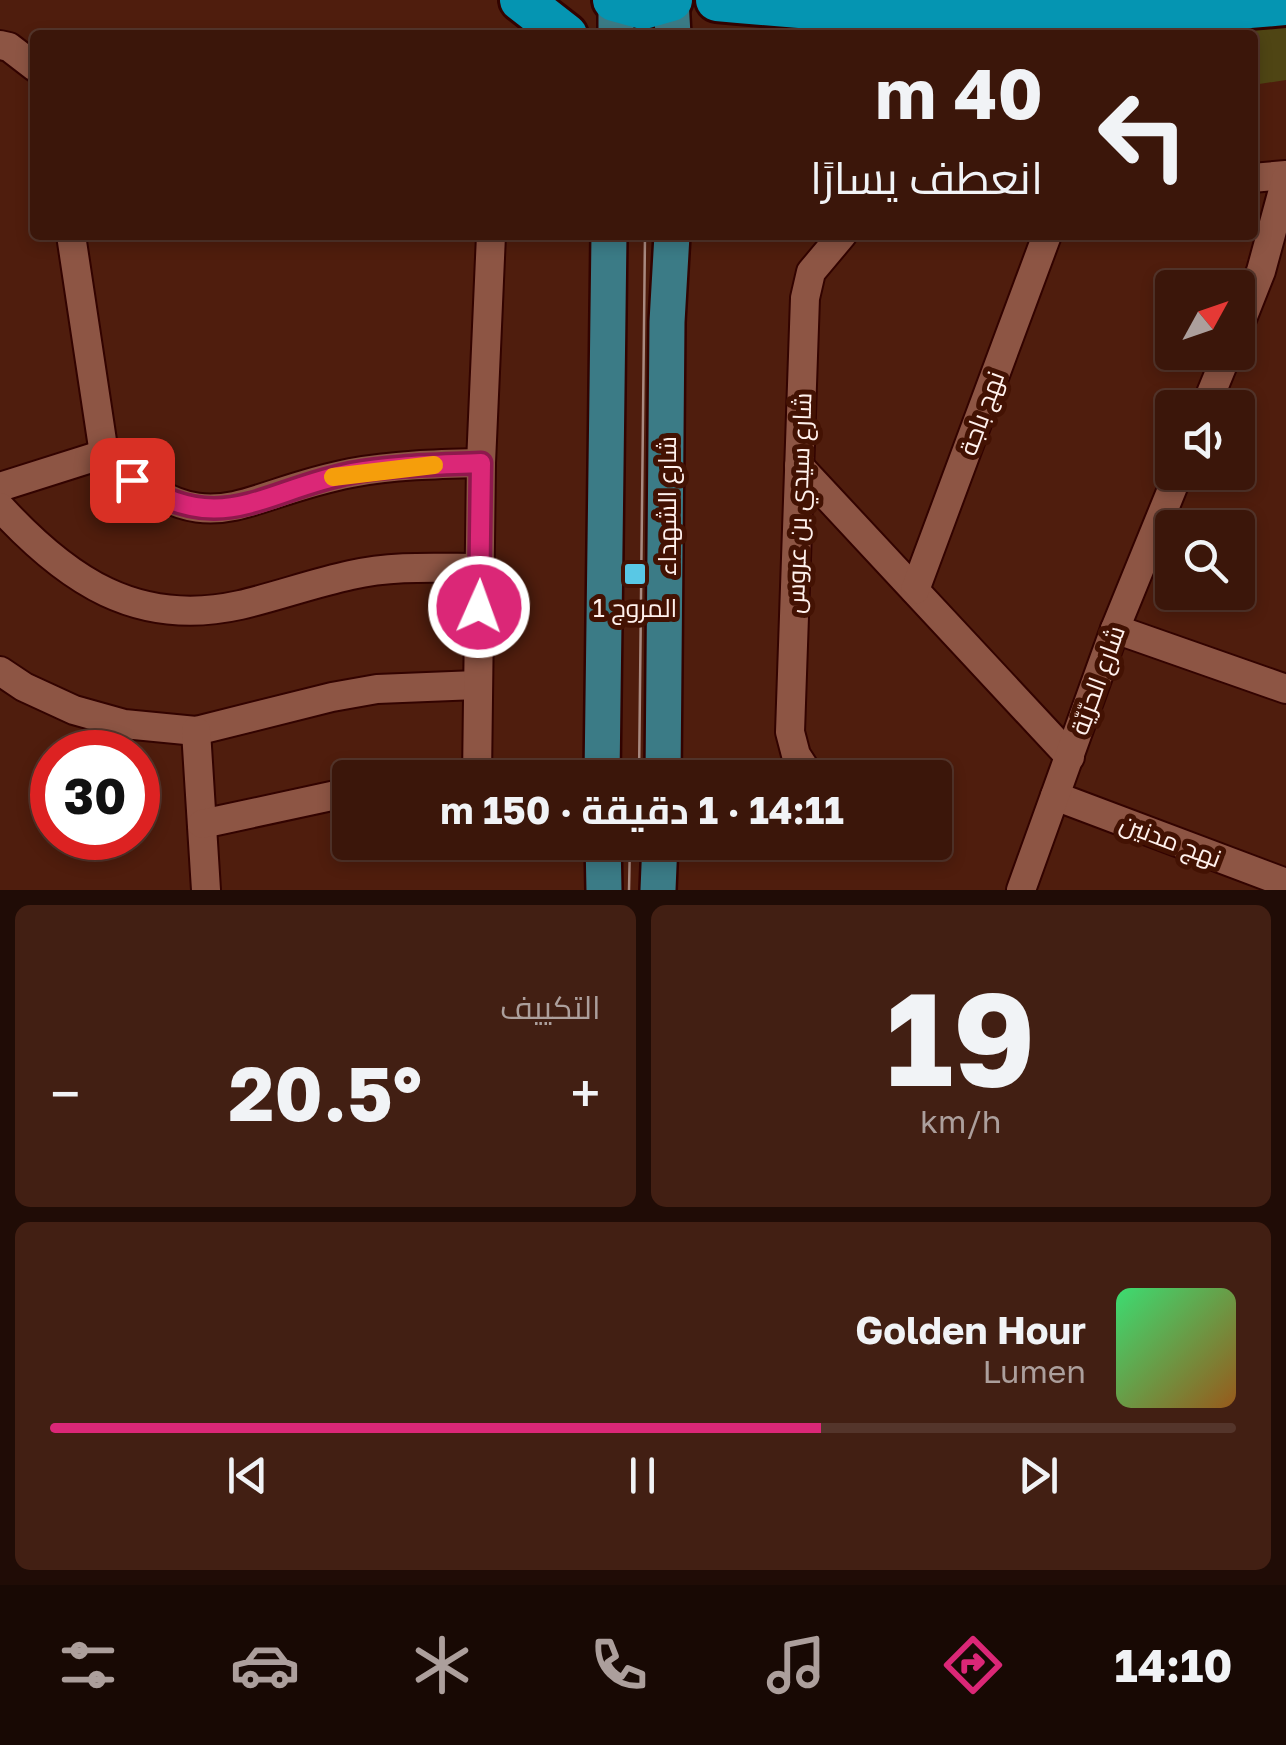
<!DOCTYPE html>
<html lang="ar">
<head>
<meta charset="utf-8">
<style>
	body { margin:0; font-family:"Golos Text",Cairo,sans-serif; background:#421f13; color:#f1f3f6; direction:rtl; height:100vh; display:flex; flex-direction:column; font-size:38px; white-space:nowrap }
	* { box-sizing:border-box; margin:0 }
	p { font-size:32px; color:#ac9f9c }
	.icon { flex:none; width:55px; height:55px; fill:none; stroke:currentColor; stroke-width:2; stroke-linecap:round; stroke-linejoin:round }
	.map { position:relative; height:890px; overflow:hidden; direction:ltr }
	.panel { display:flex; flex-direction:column; gap:15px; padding:15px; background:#200c06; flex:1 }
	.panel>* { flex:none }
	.hud { position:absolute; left:30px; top:30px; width:1228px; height:210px; border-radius:10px; box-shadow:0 5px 15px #0003,0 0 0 2px #54352b; direction:rtl; background:#3b160a; color:#f1f3f6; overflow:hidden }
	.needle { width:65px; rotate:50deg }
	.tools { position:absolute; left:1155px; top:270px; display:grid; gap:20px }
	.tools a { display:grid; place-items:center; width:100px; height:100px; border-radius:10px; background:#3b160a; box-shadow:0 5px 15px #0003,0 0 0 2px #54352b; font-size:50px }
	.speed { position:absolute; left:30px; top:730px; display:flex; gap:20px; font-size:50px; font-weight:700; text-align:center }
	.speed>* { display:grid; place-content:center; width:130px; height:130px; border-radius:50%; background:#3b160a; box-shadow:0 5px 15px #0003,0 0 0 2px #54352b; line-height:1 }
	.speed .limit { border:15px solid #d22; background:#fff; color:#111 }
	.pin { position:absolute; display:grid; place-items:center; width:85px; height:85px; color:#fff; margin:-42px; border-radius:20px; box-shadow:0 5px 15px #0006 }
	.me { position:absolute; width:110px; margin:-55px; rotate:2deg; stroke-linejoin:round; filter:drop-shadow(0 0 8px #0008) }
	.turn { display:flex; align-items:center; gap:35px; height:210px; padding:0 50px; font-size:45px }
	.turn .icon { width:130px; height:130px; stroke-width:2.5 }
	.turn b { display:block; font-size:70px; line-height:85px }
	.big { font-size:75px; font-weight:700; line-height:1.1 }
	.panel .card { flex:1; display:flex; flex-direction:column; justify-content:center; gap:15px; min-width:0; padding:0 35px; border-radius:15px; background:#421f13 }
	.panel .dial { align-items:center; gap:0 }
	.dial b { font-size:130px; line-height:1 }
	.song { display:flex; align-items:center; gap:30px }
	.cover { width:120px; height:120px; border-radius:15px; background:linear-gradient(135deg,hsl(140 70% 55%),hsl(30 70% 35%)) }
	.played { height:10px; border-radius:5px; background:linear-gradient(90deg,#db2777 65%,#54352b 65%) }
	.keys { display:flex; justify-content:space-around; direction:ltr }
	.heat { display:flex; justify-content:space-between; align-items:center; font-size:55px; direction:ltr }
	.panel .tiles { flex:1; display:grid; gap:15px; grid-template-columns:1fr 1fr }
	.card:last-child { grid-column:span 2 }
	.trip { position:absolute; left:332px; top:760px; width:620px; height:100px; border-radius:10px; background:#3b160a; box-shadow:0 5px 15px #0003,0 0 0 2px #54352b; font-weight:700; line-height:100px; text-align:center; direction:rtl }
	.dock { display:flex; height:160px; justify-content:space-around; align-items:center; background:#180904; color:#ac9f9c }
	.dock .icon { width:70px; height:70px }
	.dock .on { color:#db2777 }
	.dock b { font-size:45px; color:#f1f3f6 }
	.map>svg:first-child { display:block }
	.green { fill:#4f4514 }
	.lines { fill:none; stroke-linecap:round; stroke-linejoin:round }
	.minor-casing { stroke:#320300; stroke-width:32 }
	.major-casing { stroke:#320300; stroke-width:40 }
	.highway-casing { stroke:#320300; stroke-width:48 }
	.minor { stroke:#8d5544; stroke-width:28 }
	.major { stroke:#3b7b86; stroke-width:35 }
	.highway { stroke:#0595b2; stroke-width:42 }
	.tram { stroke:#a98a80; stroke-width:2.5 }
	.route-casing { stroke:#8e194d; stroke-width:25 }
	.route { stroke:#db2777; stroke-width:18 }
	.slow { stroke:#f59e0b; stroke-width:18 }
	.poi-dot { fill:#59c8e5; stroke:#431203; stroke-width:4 }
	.labels { text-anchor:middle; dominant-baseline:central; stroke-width:10; stroke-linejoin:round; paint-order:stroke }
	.street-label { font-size:25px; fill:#fff1ed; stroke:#431203 }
	.poi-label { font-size:25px; fill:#fff1ed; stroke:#431203 }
</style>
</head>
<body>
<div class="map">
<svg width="1286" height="890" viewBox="0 0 1286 890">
	<rect width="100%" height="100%" fill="#4f1d0d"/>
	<polygon class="green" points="1286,16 1286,80 1253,85 1252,35 850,35 902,27"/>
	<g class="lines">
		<defs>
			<g id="minor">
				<polyline points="0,45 9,47 35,67"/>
				<polyline points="1252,178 1286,175"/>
				<path d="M71,235l33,219c108,95 129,42 247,19 42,-8 87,-9 130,-10"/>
				<polyline points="1238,329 1261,271 1286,179"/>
				<polyline points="1205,408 1228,352"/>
				<polyline points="799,466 1070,757"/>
				<polyline points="0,487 104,454"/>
				<path d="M0,507c67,73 137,121 240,98 38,-9 74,-22 111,-30 42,-10 87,-7 130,-7"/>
				<polyline points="915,590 1047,235"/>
				<polyline points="1115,629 1286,689"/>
				<polyline points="0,671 24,687 74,710 124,724 196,731 332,697 377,689 477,685"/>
				<polyline points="196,731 206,890"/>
				<polyline points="477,778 481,463 491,235"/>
				<polyline points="811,778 796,755 790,732 805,298 811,272 842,235"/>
				<polyline points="1055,796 1286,883"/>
				<polyline points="202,824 350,792"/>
				<polyline points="866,842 866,843"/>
				<polyline points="1021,890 1115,629 1179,472"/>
			</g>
			<g id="major">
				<polyline points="671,0 673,35"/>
				<polyline points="616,35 616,2"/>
				<polyline points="602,778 609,235"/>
				<polyline points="663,778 667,322 672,235"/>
				<polyline points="603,842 604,890"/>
				<polyline points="658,890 660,842"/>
			</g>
			<g id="highway">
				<polyline points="521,0 566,35"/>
				<polyline points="614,0 643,8 671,0"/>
				<path d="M717,0c97,9 195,17 292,18 93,1 185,-6 277,-14"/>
			</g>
		</defs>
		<use href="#minor" class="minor-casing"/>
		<use href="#major" class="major-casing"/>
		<use href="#highway" class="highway-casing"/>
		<use href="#minor" class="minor"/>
		<use href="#major" class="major"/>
		<use href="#highway" class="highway"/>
		<g class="tram">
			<polyline points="639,778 645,235"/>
			<polyline points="629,890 630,842"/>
		</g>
	</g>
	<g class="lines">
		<defs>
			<path id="route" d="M132,480c90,59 129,11 219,-7 42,-8 87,-8 130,-10l-2,144"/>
		</defs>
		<use href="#route" class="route-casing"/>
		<use href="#route" class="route"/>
		<polyline class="slow" points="333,477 434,465"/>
	</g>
	<rect class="poi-dot" x="623" y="562" width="24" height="24" rx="5"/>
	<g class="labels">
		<g class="street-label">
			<text transform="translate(981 413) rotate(-70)">نهج باجة</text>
			<text transform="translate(798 503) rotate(-88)">شارع سيدي بن عروس</text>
			<text transform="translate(666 506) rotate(-90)">شارع الشهداء</text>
			<text transform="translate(1097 680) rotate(-70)">شارع الحرّيّة</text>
			<text transform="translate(1171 840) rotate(21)">نهج مدنين</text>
		</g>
		<g class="poi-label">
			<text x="635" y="607">المروج 1</text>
		</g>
	</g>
</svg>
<div class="tools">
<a><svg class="needle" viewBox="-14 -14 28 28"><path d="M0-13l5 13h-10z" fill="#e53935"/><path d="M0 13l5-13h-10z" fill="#ac9f9c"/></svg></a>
<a><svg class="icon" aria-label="sound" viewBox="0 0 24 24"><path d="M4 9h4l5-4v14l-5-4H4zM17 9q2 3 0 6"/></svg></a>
<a><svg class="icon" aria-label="search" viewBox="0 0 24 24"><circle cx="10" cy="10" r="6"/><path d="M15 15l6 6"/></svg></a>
</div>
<div class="speed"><div class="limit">30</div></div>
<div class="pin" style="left:132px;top:480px;background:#d93025"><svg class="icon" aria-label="arrive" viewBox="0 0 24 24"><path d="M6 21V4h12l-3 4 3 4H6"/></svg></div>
<svg class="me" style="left:479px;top:607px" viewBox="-20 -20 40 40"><circle r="17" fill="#db2777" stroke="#fff" stroke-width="3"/><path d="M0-11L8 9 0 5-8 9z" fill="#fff"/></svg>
<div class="trip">14:11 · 1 دقيقة · 150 m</div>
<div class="hud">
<div class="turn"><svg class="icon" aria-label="left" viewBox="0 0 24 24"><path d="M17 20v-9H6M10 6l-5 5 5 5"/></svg><div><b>40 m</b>انعطف يسارًا</div></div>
</div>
</div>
<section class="panel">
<div class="tiles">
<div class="card dial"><b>19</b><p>km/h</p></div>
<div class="card"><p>التكييف</p>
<div class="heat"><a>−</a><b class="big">20.5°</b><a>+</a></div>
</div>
<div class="card">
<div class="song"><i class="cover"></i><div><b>Golden Hour</b><p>Lumen</p></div></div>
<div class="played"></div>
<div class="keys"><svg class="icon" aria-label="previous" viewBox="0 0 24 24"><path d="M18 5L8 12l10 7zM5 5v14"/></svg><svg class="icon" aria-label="pause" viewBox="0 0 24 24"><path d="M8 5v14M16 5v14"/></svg><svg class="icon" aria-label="next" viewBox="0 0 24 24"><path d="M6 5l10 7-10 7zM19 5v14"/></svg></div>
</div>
</div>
</section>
<nav class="dock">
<b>14:10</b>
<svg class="icon on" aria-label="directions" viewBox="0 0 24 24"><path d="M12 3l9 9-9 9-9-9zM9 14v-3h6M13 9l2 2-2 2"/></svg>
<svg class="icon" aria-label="music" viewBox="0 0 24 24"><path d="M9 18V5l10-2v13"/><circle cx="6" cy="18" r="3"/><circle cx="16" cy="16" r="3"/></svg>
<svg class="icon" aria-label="phone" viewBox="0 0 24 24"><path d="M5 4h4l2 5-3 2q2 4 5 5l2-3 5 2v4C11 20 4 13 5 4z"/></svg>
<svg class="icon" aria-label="climate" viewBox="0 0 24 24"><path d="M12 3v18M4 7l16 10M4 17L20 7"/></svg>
<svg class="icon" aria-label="car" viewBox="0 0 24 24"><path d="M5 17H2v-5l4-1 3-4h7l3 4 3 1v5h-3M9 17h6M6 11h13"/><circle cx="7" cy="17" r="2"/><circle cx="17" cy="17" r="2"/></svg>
<svg class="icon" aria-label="filters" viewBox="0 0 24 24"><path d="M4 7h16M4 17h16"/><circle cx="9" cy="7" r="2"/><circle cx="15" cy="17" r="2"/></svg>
</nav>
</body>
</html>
